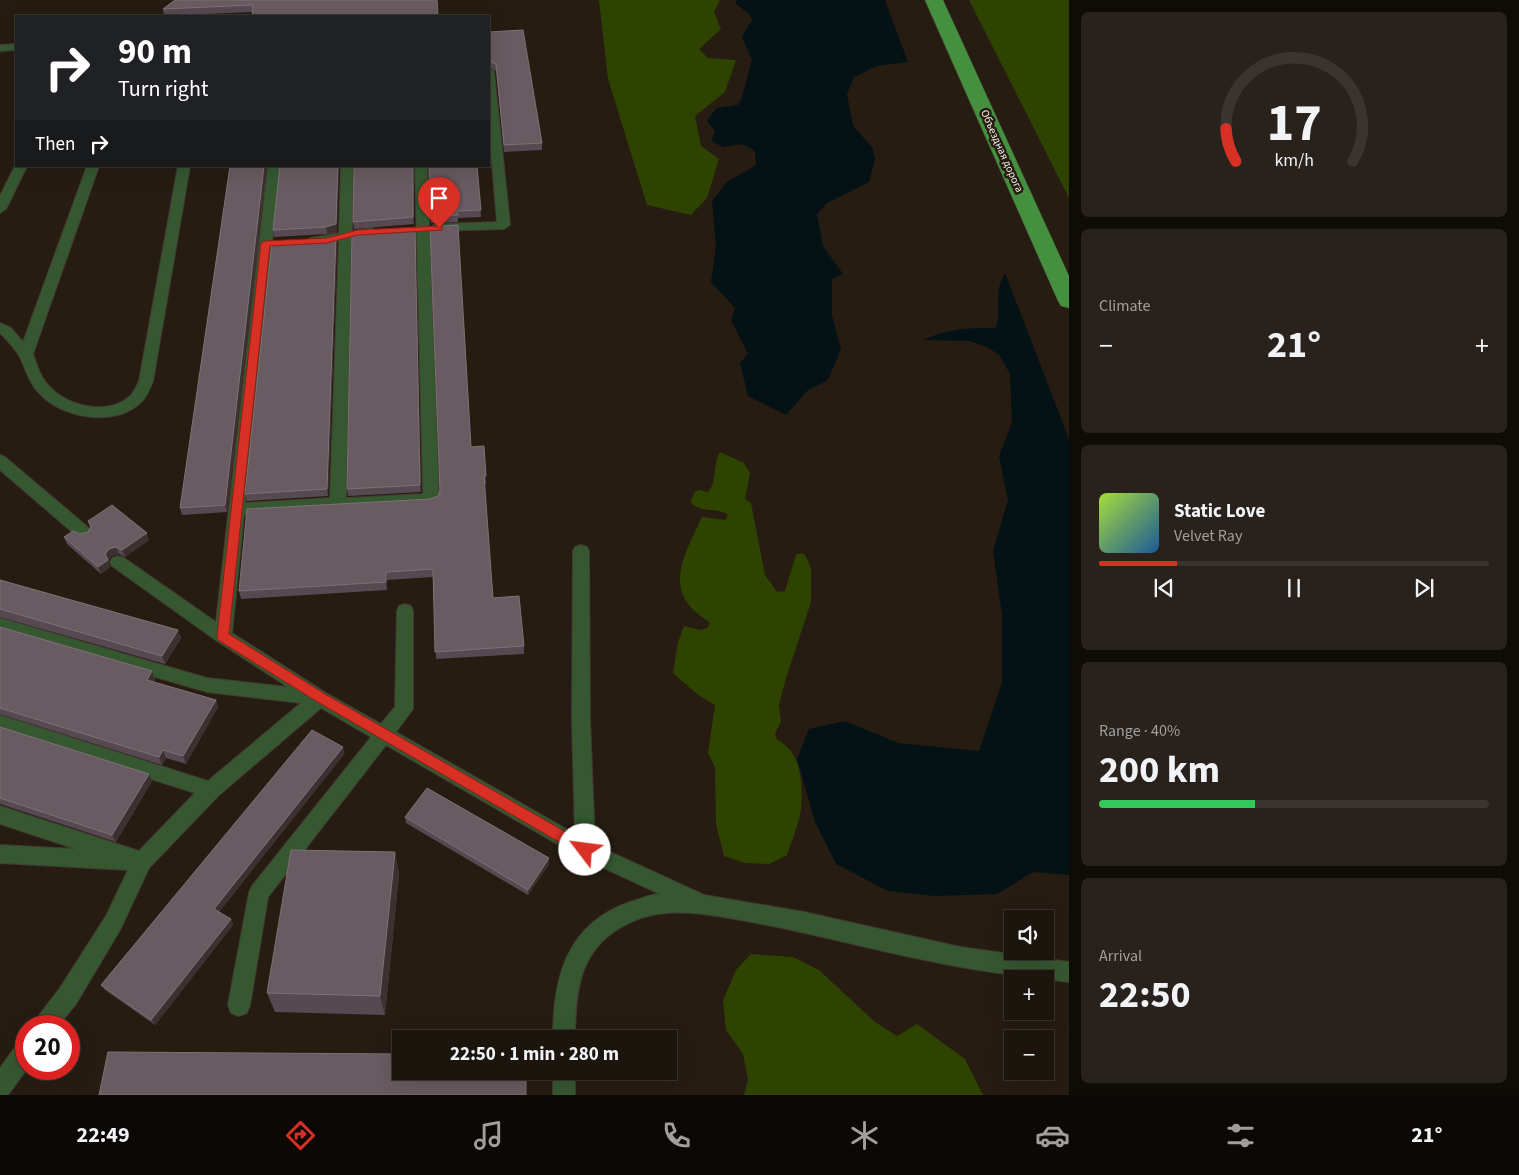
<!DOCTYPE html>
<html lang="en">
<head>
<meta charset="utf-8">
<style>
	body { margin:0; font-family:"Source Sans 3",sans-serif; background:#29221c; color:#f1f3f6; height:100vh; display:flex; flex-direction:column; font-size:19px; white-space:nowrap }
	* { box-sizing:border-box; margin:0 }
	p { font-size:16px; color:#a09f9e }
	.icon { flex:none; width:28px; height:28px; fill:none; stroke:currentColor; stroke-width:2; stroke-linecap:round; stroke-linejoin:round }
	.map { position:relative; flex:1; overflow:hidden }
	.sheet { display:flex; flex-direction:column; gap:12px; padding:12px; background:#0f0c08; width:450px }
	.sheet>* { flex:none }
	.banner { position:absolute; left:15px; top:15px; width:475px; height:152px; border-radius:0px; box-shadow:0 5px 20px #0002,0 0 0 1px #3a342e; background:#202124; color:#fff; overflow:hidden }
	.controls { position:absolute; left:1004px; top:910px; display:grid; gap:10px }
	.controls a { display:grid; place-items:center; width:50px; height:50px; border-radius:0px; background:#1c150e; box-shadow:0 5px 20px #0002,0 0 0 1px #3a342e; font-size:25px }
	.speed { position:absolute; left:15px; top:1015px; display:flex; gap:10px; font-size:25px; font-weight:700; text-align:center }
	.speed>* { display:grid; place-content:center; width:65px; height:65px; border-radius:50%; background:#1c150e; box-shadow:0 5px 20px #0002,0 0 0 1px #3a342e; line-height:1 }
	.speed .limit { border:8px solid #d22; background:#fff; color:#111 }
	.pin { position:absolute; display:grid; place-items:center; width:42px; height:42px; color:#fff; margin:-51px -21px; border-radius:50% 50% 50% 0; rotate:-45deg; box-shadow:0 0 5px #0007 }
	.pin .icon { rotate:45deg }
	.me { position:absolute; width:55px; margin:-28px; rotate:300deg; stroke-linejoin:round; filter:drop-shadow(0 0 4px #0008) }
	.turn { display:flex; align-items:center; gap:18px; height:105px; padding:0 20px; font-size:22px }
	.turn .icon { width:65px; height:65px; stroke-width:2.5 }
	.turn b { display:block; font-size:35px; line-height:42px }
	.then { display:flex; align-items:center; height:48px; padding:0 20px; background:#0003; gap:10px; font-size:19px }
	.big { font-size:38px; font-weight:700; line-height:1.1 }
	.sheet .widget { flex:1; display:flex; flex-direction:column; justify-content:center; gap:8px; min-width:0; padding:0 18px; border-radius:8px; background:#29221c }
	.sheet .dial { align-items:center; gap:0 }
	.dial svg { height:130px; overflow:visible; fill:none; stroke:#3a342e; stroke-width:7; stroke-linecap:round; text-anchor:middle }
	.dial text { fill:#f1f3f6; stroke:none }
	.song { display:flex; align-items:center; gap:15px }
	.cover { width:60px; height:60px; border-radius:8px; background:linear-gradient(135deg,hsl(80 70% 55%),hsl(210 70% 35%)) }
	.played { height:5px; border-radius:2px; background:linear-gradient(90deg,#d93025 20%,#3a342e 20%) }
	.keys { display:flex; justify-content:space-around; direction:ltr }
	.heat { display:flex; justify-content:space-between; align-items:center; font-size:28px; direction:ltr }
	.charge { height:8px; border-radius:4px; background:linear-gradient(90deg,#34c759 40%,#3a342e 0) }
	.trip { position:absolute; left:392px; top:1030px; width:285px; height:50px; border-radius:0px; background:#1c150e; box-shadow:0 5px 20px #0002,0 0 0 1px #3a342e; font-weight:700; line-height:50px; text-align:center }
	.menu { display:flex; height:80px; justify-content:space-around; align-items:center; background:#0b0806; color:#a09f9e }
	.menu .icon { width:35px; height:35px }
	.menu .current { color:#d93025 }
	.menu b { font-size:22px; color:#f1f3f6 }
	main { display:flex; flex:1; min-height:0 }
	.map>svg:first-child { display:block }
	.green { fill:#2f4300 }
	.water { fill:#041215 }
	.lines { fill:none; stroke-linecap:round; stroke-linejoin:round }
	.lane-casing { stroke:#433930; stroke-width:2 }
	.primary-casing { stroke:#433930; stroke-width:1 }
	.lane { fill:#355831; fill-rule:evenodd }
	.primary { fill:#44903e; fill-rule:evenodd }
	.wall { fill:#574951 }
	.shaded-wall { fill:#3c3031 }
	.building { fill:#685b61; stroke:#7e7276 }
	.route { fill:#d93025; stroke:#8d1f18 }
	.labels { text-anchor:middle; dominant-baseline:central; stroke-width:5; stroke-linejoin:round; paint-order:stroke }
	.far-street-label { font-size:11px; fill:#f4ede6; stroke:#261c12 }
</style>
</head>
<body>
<main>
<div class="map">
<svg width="1069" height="1095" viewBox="0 0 1069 1095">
	<rect width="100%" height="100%" fill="#261c12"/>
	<g class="green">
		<polygon points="599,0 720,0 714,12 721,29 699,49 708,58 736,60 725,92 695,116 701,146 719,159 707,198 691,215 647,205 608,79"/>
		<polygon points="969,0 1069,0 1069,198"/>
		<path d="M720,452l24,11 6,10 -5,26 6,4 14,72 12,17 8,-1 11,-36 4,-2 5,2 6,13v34l-25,76 -7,27 2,17 -6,11 2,7c25,11 26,45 24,69 -2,15 -9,31 -14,46l-18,9 -24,-1 -21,-7 -8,-32 -1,-57 -7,-14 7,-48 -17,-10 -25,-22 5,-31 6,-16 16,4 7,-2 3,-5c-7,-6 -16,-11 -21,-18 -22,-26 2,-63 13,-88l23,3 3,-5c-13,-9 -24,0 -38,-13l5,-10 5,-2 8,2c10,-11 4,-27 12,-40z"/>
		<polygon points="751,954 793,957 819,970 875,1022 897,1036 917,1024 965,1059 983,1095 744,1095 748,1080 743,1054 726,1030 723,1000 736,970"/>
	</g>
	<g class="water">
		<polygon points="737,0 885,0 908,62 877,66 854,77 847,94 853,126 872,147 875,159 869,182 827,203 817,214 823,246 843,274 832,279 832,316 841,349 828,380 807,391 786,415 748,396 740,363 748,354 731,320 735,308 711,282 716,246 712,201 727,182 756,165 755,151 742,144 723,147 711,141 715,132 707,120 717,108 738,105 742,97 752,60 742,37 752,20 749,14 735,3"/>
		<path d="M1005,273l64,166v436l-36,-3 -36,22 -62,2 -47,-5 -52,-27 -21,-42 -18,-63 12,-30 36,-8 53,22 81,8 23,-69v-67l-9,-64 15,-51 -9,-44 13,-34 -2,-48 -10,-18 -11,-8 -19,-7 -46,-1c24,-12 46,-12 72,-12 6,-21 -3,-35 9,-55z"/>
	</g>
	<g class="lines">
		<defs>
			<g id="lane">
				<polygon points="16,44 16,50 0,51 0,45"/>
				<polygon points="489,68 494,71 510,225 504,229 433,231 431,228 433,225 437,224 497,222 489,128"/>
				<polygon points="16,164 16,166 27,166 6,209 0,213 0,196"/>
				<path d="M87,166h12l-66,188c4,11 7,23 15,31 18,21 58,31 81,12 5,-4 7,-10 10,-16l39,-215h12l-37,215c-3,8 -7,18 -14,23 -26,23 -77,14 -99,-10 -11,-11 -14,-24 -20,-37 -4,-8 -13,-17 -20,-24v-10l11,5 12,14z"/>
				<path d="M268,166h12l-35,337 85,-5 9,-257 -24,4 -6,-4 1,-3 29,-5 2,-67h12l-1,65 20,-3 6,4 -2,3 -25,4 -5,259 77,-4 -8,-328h12l12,333 -2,4 -6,2 -187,10 -12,118 94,60 55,31 14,-17 2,-96 2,-5 6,-2 6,2 2,5v98l-17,23 179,102 -3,-113 1,-170 2,-4 6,-2 6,2 2,4 1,170 5,124 109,50 100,17 156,35 109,15v20c-36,-5 -72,-8 -108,-15 -69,-12 -135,-31 -204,-44 -40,-7 -87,-19 -126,-1 -51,23 -56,66 -56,117h-22c0,-61 13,-115 77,-137 10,-3 20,-8 30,-8l-82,-38 -192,-111 -118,152 -18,108 -3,8 -8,3 -8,-3 -3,-8 21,-112 3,-7 119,-149 -50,-29 -103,88 -69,72 -29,62 -44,74 -18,22h-24l3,-8 23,-30 46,-72 22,-46 -128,-7v-18l76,4 -76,-25v-18l139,45 56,-58 -195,-62v-16l208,66 93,-78 -94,-11 -207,-60v-14l207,60 81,9 -71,-46 -105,-75 -2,-4 2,-4 6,-2 6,2 92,64z"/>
				<polygon points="0,455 5,457 90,529 92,533 90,537 84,539 78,537 0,470"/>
				<polygon points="26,1040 27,1069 8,1095 0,1095 0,1068 18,1043"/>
				<rect x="553" y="1071" width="22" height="24"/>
			</g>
			<polygon id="primary" points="925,0 943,0 1069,276 1069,308 1061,306 1058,301"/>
		</defs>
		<use href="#lane" class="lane-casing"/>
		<use href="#primary" class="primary-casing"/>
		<use href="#lane" class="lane"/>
		<use href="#primary" class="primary"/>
	</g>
	<g class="wall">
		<polygon points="175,0 437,0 252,12 164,16 163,9"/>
		<polygon points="489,32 542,143 542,150 504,152 496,71 489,67"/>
		<polygon points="230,166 267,166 227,512 182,515 180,508"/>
		<polygon points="280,166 337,232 327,234 274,237 273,230"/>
		<polygon points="413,166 414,224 354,229 353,222"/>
		<polygon points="477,166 481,217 458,218 458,222 431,223 430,216"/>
		<polygon points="415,229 421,492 348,496 347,489"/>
		<polygon points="337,243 328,496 247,501 245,494"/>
		<polygon points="484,446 486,484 484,484 493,598 524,646 524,654 436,659 433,577 387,580 387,590 241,599 239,591 438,496 471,447"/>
		<polygon points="80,534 149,540 125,557 119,554 111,556 108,561 110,567 101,574 67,544 64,537"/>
		<polygon points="0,580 178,630 181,638 165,664 0,617"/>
		<polygon points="0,627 152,671 155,679 154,682 216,700 218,707 186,764 166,758 162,765 0,714"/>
		<polygon points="0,727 152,781 116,842 0,804"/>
		<polygon points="345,753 219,912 231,919 233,925 155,1025 105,990 101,985"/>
		<polygon points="405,817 549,864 528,895 406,823"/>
		<polygon points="395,852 399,874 385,1015 275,1012 267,993"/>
	</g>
	<g class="shaded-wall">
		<polygon points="264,166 267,166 227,512 225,505"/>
		<polygon points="338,166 339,166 337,232 327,234 326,227"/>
		<polygon points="413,166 414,224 413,217"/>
		<polygon points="415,229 415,236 421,492 420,485"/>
		<polygon points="336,236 337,243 328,496 327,489"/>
		<polygon points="147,533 149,540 125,557 122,550"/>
		<polygon points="116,547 119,554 111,556 108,561 110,567 101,574 98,567 109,549"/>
		<polygon points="386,572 387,580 387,590 386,582"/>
		<polygon points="178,630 181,638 165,664 162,656"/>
		<polygon points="152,671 155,679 150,687 147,680"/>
		<polygon points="216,700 218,707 186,764 183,756"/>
		<polygon points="343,747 345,753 217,914 214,909"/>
		<polygon points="163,750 166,758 162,765 159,757"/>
		<polygon points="149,774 152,781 116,842 112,835"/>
		<polygon points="395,852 399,874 385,1015 380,996"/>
		<polygon points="549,858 549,864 528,895 528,890"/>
		<polygon points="231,919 233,925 155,1025 151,1020"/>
	</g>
	<g class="building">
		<polygon points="175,0 437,0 438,16 252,16 253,5 163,9"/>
		<polygon points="523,30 542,143 504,145 496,64 489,61 489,32"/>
		<polygon points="230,166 264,166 225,505 180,508"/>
		<polygon points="280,166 338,166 336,224 326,227 273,230"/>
		<polygon points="354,166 413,166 413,217 353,222"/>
		<polygon points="429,166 477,166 481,210 457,211 458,215 430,216"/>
		<polygon points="458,225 471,447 484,446 486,476 484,476 493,598 519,596 524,646 435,652 433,569 386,572 386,582 239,591 247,509 430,499 438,496 440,491 430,227"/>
		<polygon points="415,229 420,485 347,489 352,233"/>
		<polygon points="336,236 327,489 245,494 272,242 326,239"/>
		<polygon points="112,505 147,533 122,550 116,547 109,549 105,554 108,560 98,567 64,537 73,531 80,534 88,532 91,527 88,521"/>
		<polygon points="0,580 178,630 162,656 0,609"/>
		<polygon points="0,627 152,671 147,680 216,700 183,756 163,750 159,757 0,708"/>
		<polygon points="0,727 149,774 112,835 0,798"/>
		<polygon points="312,730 343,747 214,909 231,919 151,1020 101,985"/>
		<polygon points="427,788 549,858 528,890 405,817"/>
		<polygon points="291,850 395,852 380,996 267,993"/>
		<polygon points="108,1052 401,1054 401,1071 526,1071 526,1095 99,1095"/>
	</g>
	<polygon class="route" points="439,226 442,226 442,230 358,235 327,243 270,246 229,634 325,694 590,846 592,850 590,855 585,857 316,701 218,640 217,636 261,243 265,241 327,238 358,230"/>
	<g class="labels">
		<g class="far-street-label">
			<text transform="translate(1002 151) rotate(66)">Объездная дорога</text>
		</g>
	</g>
</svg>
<div class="controls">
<a><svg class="icon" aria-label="sound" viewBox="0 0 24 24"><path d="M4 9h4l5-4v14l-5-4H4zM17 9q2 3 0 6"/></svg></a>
<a>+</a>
<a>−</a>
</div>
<div class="speed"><div class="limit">20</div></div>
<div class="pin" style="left:439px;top:228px;background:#d93025"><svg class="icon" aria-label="arrive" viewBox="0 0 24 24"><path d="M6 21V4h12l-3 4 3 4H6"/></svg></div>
<svg class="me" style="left:585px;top:850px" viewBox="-20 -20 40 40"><circle r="19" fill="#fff"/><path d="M0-13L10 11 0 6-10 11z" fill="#d93025"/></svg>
<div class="trip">22:50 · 1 min · 280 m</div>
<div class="banner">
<div class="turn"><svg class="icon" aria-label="right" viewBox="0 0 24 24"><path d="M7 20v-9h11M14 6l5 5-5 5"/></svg><div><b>90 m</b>Turn right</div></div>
<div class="then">Then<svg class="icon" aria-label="right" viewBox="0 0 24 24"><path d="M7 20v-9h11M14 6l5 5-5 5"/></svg></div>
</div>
</div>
<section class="sheet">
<div class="widget dial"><svg viewBox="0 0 100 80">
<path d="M14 69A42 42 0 1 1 86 69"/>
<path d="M14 69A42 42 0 0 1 8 49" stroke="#d93025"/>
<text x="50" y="56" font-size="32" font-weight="700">17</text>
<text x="50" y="72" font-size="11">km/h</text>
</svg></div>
<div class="widget"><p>Climate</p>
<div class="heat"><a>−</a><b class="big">21°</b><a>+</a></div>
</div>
<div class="widget">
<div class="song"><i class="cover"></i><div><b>Static Love</b><p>Velvet Ray</p></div></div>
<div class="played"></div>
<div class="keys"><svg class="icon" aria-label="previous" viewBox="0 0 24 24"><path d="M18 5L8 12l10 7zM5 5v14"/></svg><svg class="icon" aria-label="pause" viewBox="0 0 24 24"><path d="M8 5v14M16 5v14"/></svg><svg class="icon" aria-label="next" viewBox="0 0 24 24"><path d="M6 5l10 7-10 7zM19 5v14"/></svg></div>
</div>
<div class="widget"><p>Range · 40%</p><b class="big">200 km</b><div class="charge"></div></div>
<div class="widget"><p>Arrival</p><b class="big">22:50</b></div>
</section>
</main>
<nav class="menu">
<b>22:49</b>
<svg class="icon current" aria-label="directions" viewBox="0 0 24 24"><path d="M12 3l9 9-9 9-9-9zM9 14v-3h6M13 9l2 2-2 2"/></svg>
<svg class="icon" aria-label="music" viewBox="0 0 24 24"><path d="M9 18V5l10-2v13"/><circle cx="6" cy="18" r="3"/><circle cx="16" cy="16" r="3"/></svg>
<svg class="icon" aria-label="phone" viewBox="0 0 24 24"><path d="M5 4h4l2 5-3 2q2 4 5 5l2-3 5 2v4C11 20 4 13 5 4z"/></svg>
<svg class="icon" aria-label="climate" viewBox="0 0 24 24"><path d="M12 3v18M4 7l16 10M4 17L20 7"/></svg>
<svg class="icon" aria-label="car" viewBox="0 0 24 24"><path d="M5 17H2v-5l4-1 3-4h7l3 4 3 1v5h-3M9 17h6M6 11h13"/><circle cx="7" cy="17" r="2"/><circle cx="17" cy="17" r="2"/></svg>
<svg class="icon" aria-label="filters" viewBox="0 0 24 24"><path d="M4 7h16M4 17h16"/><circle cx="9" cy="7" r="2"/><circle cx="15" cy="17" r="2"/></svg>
<b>21°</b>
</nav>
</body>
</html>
